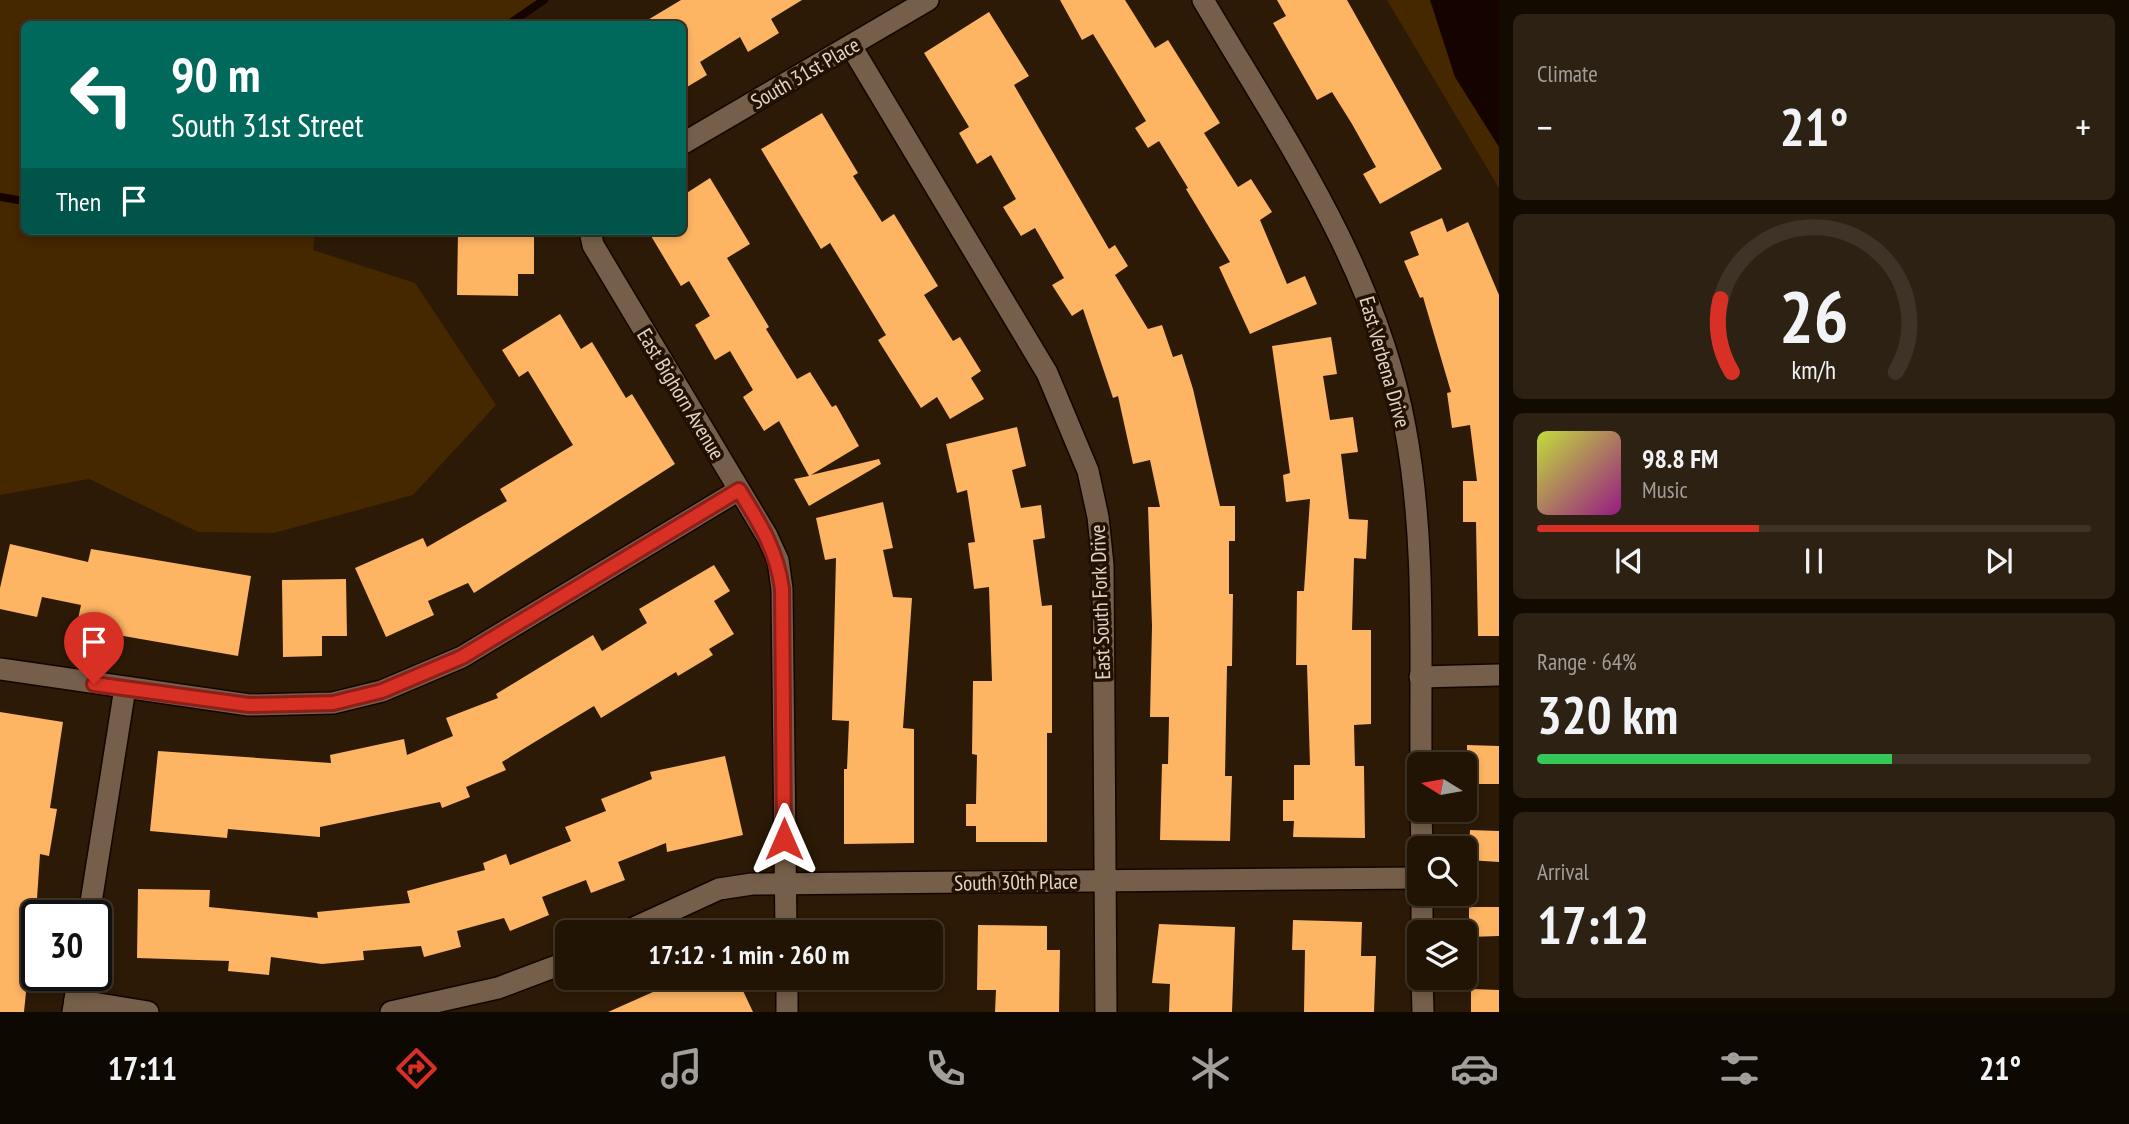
<!DOCTYPE html>
<html lang="en">
<head>
<meta charset="utf-8">
<style>
	body { margin:0; font-family:"PT Sans Narrow",sans-serif; background:#2d2113; color:#f1f3f6; height:100vh; display:flex; flex-direction:column; font-size:26px; white-space:nowrap }
	* { box-sizing:border-box; margin:0 }
	p { font-size:23px; color:#a29e9a }
	.icon { flex:none; width:38px; height:38px; fill:none; stroke:currentColor; stroke-width:2; stroke-linecap:round; stroke-linejoin:round }
	.map { position:relative; flex:1; overflow:hidden }
	.details { display:flex; flex-direction:column; gap:14px; padding:14px; background:#120b02; width:630px }
	.details>* { flex:none }
	.top-card { position:absolute; left:21px; top:21px; width:665px; height:214px; border-radius:10px; box-shadow:0 4px 10px #0003,0 0 0 2px #3e3326; background:#00695c; color:#fff; overflow:hidden }
	.needle { width:46px; rotate:281deg }
	.buttons { position:absolute; left:1407px; top:752px; display:grid; gap:14px }
	.buttons a { display:grid; place-items:center; width:70px; height:70px; border-radius:10px; background:#211404; box-shadow:0 4px 10px #0003,0 0 0 2px #3e3326; font-size:35px }
	.speed { position:absolute; left:21px; top:900px; display:flex; gap:14px; font-size:35px; font-weight:700; text-align:center }
	.speed>* { display:grid; place-content:center; width:91px; height:91px; border-radius:50%; background:#211404; box-shadow:0 4px 10px #0003,0 0 0 2px #3e3326; line-height:1 }
	.speed .limit { border:4px solid #111; border-radius:10px; background:#fff; color:#111 }
	.pin { position:absolute; display:grid; place-items:center; width:60px; height:60px; color:#fff; margin:-72px -30px; border-radius:50% 50% 50% 0; rotate:-45deg; box-shadow:0 0 7px #0007 }
	.pin .icon { rotate:45deg }
	.me { position:absolute; width:77px; margin:-38px; rotate:0deg; stroke-linejoin:round; filter:drop-shadow(0 0 5px #0008) }
	.turn { display:flex; align-items:center; gap:24px; height:147px; padding:0 35px; font-size:32px }
	.turn .icon { width:91px; height:91px; stroke-width:2.5 }
	.turn b { display:block; font-size:49px; line-height:60px }
	.then { display:flex; align-items:center; height:66px; padding:0 35px; background:#0003; gap:14px; font-size:26px }
	.big { font-size:52px; font-weight:800; line-height:1.1 }
	.details .card { flex:1; display:flex; flex-direction:column; justify-content:center; gap:10px; min-width:0; padding:0 24px; border-radius:10px; background:#2d2113 }
	.details .dial { align-items:center; gap:0 }
	.dial svg { height:182px; overflow:visible; fill:none; stroke:#3e3326; stroke-width:7; stroke-linecap:round; text-anchor:middle }
	.dial text { fill:#f1f3f6; stroke:none }
	.song { display:flex; align-items:center; gap:21px }
	.cover { width:84px; height:84px; border-radius:10px; background:linear-gradient(135deg,hsl(70 70% 55%),hsl(310 70% 35%)) }
	.played { height:7px; border-radius:4px; background:linear-gradient(90deg,#d93025 40%,#3e3326 40%) }
	.keys { display:flex; justify-content:space-around; direction:ltr }
	.heat { display:flex; justify-content:space-between; align-items:center; font-size:38px; direction:ltr }
	.charge { height:10px; border-radius:5px; background:linear-gradient(90deg,#34c759 64%,#3e3326 0) }
	.trip { position:absolute; left:555px; top:920px; width:388px; height:70px; border-radius:10px; background:#211404; box-shadow:0 4px 10px #0003,0 0 0 2px #3e3326; font-weight:800; line-height:70px; text-align:center }
	.dock { display:flex; height:112px; justify-content:space-around; align-items:center; background:#0d0802; color:#a29e9a }
	.dock .icon { width:49px; height:49px }
	.dock .current { color:#d93025 }
	.dock b { font-size:32px; color:#f1f3f6 }
	main { display:flex; flex:1; min-height:0 }
	.map>svg:first-child { display:block }
	.green { fill:#452700 }
	.water { fill:#150300 }
	.lines { fill:none; stroke-linecap:round; stroke-linejoin:round }
	.stream { stroke:#150300; stroke-width:8 }
	.building { fill:#fdb463 }
	.minor-casing { stroke:#130500; stroke-width:24 }
	.minor { stroke:#755f4a; stroke-width:21 }
	.route-casing { stroke:#8d1f18; stroke-width:18 }
	.route { stroke:#d93025; stroke-width:12 }
	.labels { text-anchor:middle; dominant-baseline:central; stroke-width:7; stroke-linejoin:round; paint-order:stroke }
	.street-label { font-size:21px; fill:#e0d4c8; stroke:#210 }
</style>
</head>
<body>
<main>
<div class="map">
<svg width="1499" height="1012" viewBox="0 0 1499 1012">
	<rect width="100%" height="100%" fill="#2c1a06"/>
	<g class="green">
		<polygon points="0,0 549,0 514,24 24,24 24,231 315,231 313,250 415,283 496,405 413,495 274,533 198,532 89,479 0,495"/>
		<polygon points="1387,0 1499,0 1499,188"/>
	</g>
	<polygon class="water" points="1430,0 1499,0 1499,147 1455,77"/>
	<g class="lines">
		<g class="stream">
			<polyline points="509,24 544,0"/>
			<polyline points="0,197 24,201"/>
		</g>
	</g>
	<g class="building">
		<polygon points="681,0 802,0 771,19 779,33 748,52 740,37 700,62 707,75 682,90 682,24 641,24"/>
		<polygon points="1060,0 1125,0 1155,48 1168,40 1220,123 1204,133 1238,187 1251,179 1272,212 1260,220 1287,284 1305,276 1317,304 1250,334 1219,267 1230,262 1186,189 1188,188 1159,141 1148,148 1135,128 1146,121 1093,34 1082,40"/>
		<polygon points="1277,0 1347,0 1442,169 1380,204 1363,174 1376,167 1352,124 1332,92 1317,100 1273,23 1286,16"/>
		<polygon points="989,12 1029,76 1014,85 1109,249 1115,245 1128,266 1115,275 1148,329 1162,325 1173,357 1182,354 1193,389 1220,506 1235,506 1235,541 1229,541 1229,594 1233,594 1232,666 1227,666 1225,776 1232,776 1230,841 1160,840 1162,764 1168,764 1169,717 1150,717 1152,626 1148,507 1160,507 1150,460 1133,464 1118,396 1113,398 1083,309 1072,316 1052,285 1064,278 1035,228 1021,236 1003,207 1016,199 991,155 977,164 959,133 969,127 924,53"/>
		<polygon points="822,113 858,173 853,176 882,222 894,214 938,286 924,295 953,341 960,337 981,371 971,378 984,399 950,419 937,397 921,408 878,340 886,335 830,243 821,249 761,149"/>
		<polygon points="710,178 750,244 727,258 769,327 766,329 797,379 810,372 832,407 836,405 859,446 811,475 879,459 881,464 809,506 794,479 809,476 779,421 764,431 743,397 753,390 730,351 715,360 695,325 710,316 689,281 681,286 648,231 682,231 682,196"/>
		<polygon points="1442,218 1447,232 1468,222 1499,295 1499,636 1478,636 1476,522 1463,522 1463,481 1477,481 1470,425 1452,428 1447,393 1451,392 1423,297 1420,298 1404,261 1419,255 1410,232"/>
		<polygon points="458,231 534,231 534,274 518,274 518,296 457,295"/>
		<polygon points="560,314 581,349 592,342 626,398 632,394 675,464 474,593 468,583 428,601 434,615 386,637 355,568 423,538 427,547 507,501 500,489 573,445 528,371 519,377 502,350"/>
		<polygon points="1331,337 1337,374 1323,376 1330,420 1353,417 1358,452 1341,454 1349,519 1368,520 1366,559 1354,558 1352,630 1371,630 1371,724 1354,725 1355,766 1364,766 1365,838 1293,837 1294,821 1283,821 1283,800 1294,800 1294,765 1310,765 1307,665 1296,665 1297,591 1304,591 1310,499 1286,502 1283,475 1290,473 1272,346"/>
		<polygon points="1017,427 1026,466 1012,470 1021,508 1041,505 1045,538 1033,540 1042,606 1052,605 1052,733 1047,733 1047,842 976,842 976,826 966,826 966,804 976,804 977,755 972,754 973,681 992,681 989,587 974,589 968,543 975,542 967,490 957,493 946,444"/>
		<polygon points="883,502 893,548 883,550 893,597 912,598 903,728 914,729 914,843 844,844 844,769 847,769 849,721 832,720 836,558 825,560 816,518"/>
		<polygon points="10,544 88,562 91,549 251,576 238,656 112,634 113,626 78,619 81,605 42,597 37,617 0,609 0,588"/>
		<polygon points="714,565 730,591 714,601 734,634 709,649 713,655 678,676 676,672 601,718 594,706 502,762 506,770 466,787 470,797 442,808 440,802 320,827 320,837 228,829 227,838 150,831 158,751 331,763 330,755 404,739 407,755 453,736 446,718 498,698 496,694 593,635 602,651 647,623 639,609"/>
		<polygon points="346,579 347,636 322,636 322,656 283,657 282,580"/>
		<polygon points="0,712 63,722 50,808 57,809 49,856 40,854 34,944 31,943 24,1012 0,1012"/>
		<polygon points="1467,745 1499,746 1499,784 1467,784"/>
		<polygon points="725,756 743,835 667,852 666,843 618,862 625,880 591,893 586,880 542,897 549,915 510,931 504,918 457,931 461,947 424,957 421,946 363,951 364,960 322,964 271,957 269,975 228,971 229,961 137,958 138,889 210,890 209,907 318,918 317,912 410,903 407,891 485,870 483,863 506,854 510,865 571,841 565,827 606,811 601,799 652,779 650,772"/>
		<polygon points="1470,830 1499,831 1499,862 1468,860"/>
		<polygon points="1469,907 1499,907 1499,936 1469,937"/>
		<polygon points="1293,920 1362,922 1361,956 1376,956 1374,1012 1304,1012 1305,950 1292,950"/>
		<polygon points="1159,924 1235,927 1232,1012 1169,1012 1170,984 1152,983"/>
		<polygon points="978,925 1047,926 1047,950 1060,950 1059,1012 995,1012 996,990 977,990"/>
		<polygon points="657,978 737,978 753,1012 608,1012 662,988"/>
		<polygon points="1471,989 1499,990 1499,1012 1471,1012"/>
	</g>
	<g class="lines">
		<defs>
			<g id="minor">
				<path d="M1203,0c81,137 173,268 202,427 21,111 15,226 16,338"/>
				<polyline points="851,46 1047,373 1088,471 1098,517 1103,565 1106,1012"/>
				<polyline points="682,144 928,0"/>
				<polyline points="590,231 593,245 767,536 778,560 782,589 786,933"/>
				<polyline points="0,669 249,705 333,703 382,691 462,657 739,490"/>
				<polyline points="1420,677 1499,675"/>
				<polyline points="1421,810 1422,849"/>
				<polyline points="1422,894 1422,933"/>
				<polyline points="89,915 125,688"/>
				<polyline points="623,933 719,889 752,884 1419,878"/>
				<polyline points="787,978 787,1012"/>
				<polyline points="1422,978 1423,1012"/>
				<polyline points="75,1000 148,1012"/>
				<polyline points="73,1012 79,975"/>
				<polyline points="391,1012 498,988 567,962"/>
			</g>
		</defs>
		<use href="#minor" class="minor-casing"/>
		<use href="#minor" class="minor"/>
	</g>
	<g class="lines">
		<defs>
			<path id="route" d="M94,684l155,21 84,-2 49,-12 80,-34 277,-167c20,32 38,60 43,99l2,250"/>
		</defs>
		<use href="#route" class="route-casing"/>
		<use href="#route" class="route"/>
	</g>
	<g class="labels">
		<g class="street-label">
			<text transform="translate(805 73) rotate(-30)">South 31st Place</text>
			<text transform="translate(1385 362) rotate(74)">East Verbena Drive</text>
			<text transform="translate(681 394) rotate(59)">East Bighorn Avenue</text>
			<text transform="translate(1100 602) rotate(-92)">East South Fork Drive</text>
			<text transform="translate(1016 882) rotate(-1)">South 30th Place</text>
		</g>
	</g>
</svg>
<div class="buttons">
<a><svg class="needle" viewBox="-14 -14 28 28"><path d="M0-13l5 13h-10z" fill="#e53935"/><path d="M0 13l5-13h-10z" fill="#a29e9a"/></svg></a>
<a><svg class="icon" aria-label="search" viewBox="0 0 24 24"><circle cx="10" cy="10" r="6"/><path d="M15 15l6 6"/></svg></a>
<a><svg class="icon" aria-label="layers" viewBox="0 0 24 24"><path d="M12 4l9 5-9 5-9-5zM3 14l9 5 9-5"/></svg></a>
</div>
<div class="speed"><div class="limit">30</div></div>
<div class="pin" style="left:94px;top:684px;background:#d93025"><svg class="icon" aria-label="arrive" viewBox="0 0 24 24"><path d="M6 21V4h12l-3 4 3 4H6"/></svg></div>
<svg class="me" style="left:784px;top:839px" viewBox="-20 -20 40 40"><path d="M0-17L14 15 0 8-14 15z" fill="#d93025" stroke="#fff" stroke-width="4"/></svg>
<div class="trip">17:12 · 1 min · 260 m</div>
<div class="top-card">
<div class="turn"><svg class="icon" aria-label="left" viewBox="0 0 24 24"><path d="M17 20v-9H6M10 6l-5 5 5 5"/></svg><div><b>90 m</b>South 31st Street</div></div>
<div class="then">Then<svg class="icon" aria-label="arrive" viewBox="0 0 24 24"><path d="M6 21V4h12l-3 4 3 4H6"/></svg></div>
</div>
</div>
<section class="details">
<div class="card"><p>Climate</p>
<div class="heat"><a>−</a><b class="big">21°</b><a>+</a></div>
</div>
<div class="card dial"><svg viewBox="0 0 100 80">
<path d="M14 69A42 42 0 1 1 86 69"/>
<path d="M14 69A42 42 0 0 1 9 37" stroke="#d93025"/>
<text x="50" y="56" font-size="32" font-weight="700">26</text>
<text x="50" y="72" font-size="11">km/h</text>
</svg></div>
<div class="card">
<div class="song"><i class="cover"></i><div><b>98.8 FM</b><p>Music</p></div></div>
<div class="played"></div>
<div class="keys"><svg class="icon" aria-label="previous" viewBox="0 0 24 24"><path d="M18 5L8 12l10 7zM5 5v14"/></svg><svg class="icon" aria-label="pause" viewBox="0 0 24 24"><path d="M8 5v14M16 5v14"/></svg><svg class="icon" aria-label="next" viewBox="0 0 24 24"><path d="M6 5l10 7-10 7zM19 5v14"/></svg></div>
</div>
<div class="card"><p>Range · 64%</p><b class="big">320 km</b><div class="charge"></div></div>
<div class="card"><p>Arrival</p><b class="big">17:12</b></div>
</section>
</main>
<nav class="dock">
<b>17:11</b>
<svg class="icon current" aria-label="directions" viewBox="0 0 24 24"><path d="M12 3l9 9-9 9-9-9zM9 14v-3h6M13 9l2 2-2 2"/></svg>
<svg class="icon" aria-label="music" viewBox="0 0 24 24"><path d="M9 18V5l10-2v13"/><circle cx="6" cy="18" r="3"/><circle cx="16" cy="16" r="3"/></svg>
<svg class="icon" aria-label="phone" viewBox="0 0 24 24"><path d="M5 4h4l2 5-3 2q2 4 5 5l2-3 5 2v4C11 20 4 13 5 4z"/></svg>
<svg class="icon" aria-label="climate" viewBox="0 0 24 24"><path d="M12 3v18M4 7l16 10M4 17L20 7"/></svg>
<svg class="icon" aria-label="car" viewBox="0 0 24 24"><path d="M5 17H2v-5l4-1 3-4h7l3 4 3 1v5h-3M9 17h6M6 11h13"/><circle cx="7" cy="17" r="2"/><circle cx="17" cy="17" r="2"/></svg>
<svg class="icon" aria-label="filters" viewBox="0 0 24 24"><path d="M4 7h16M4 17h16"/><circle cx="9" cy="7" r="2"/><circle cx="15" cy="17" r="2"/></svg>
<b>21°</b>
</nav>
</body>
</html>
